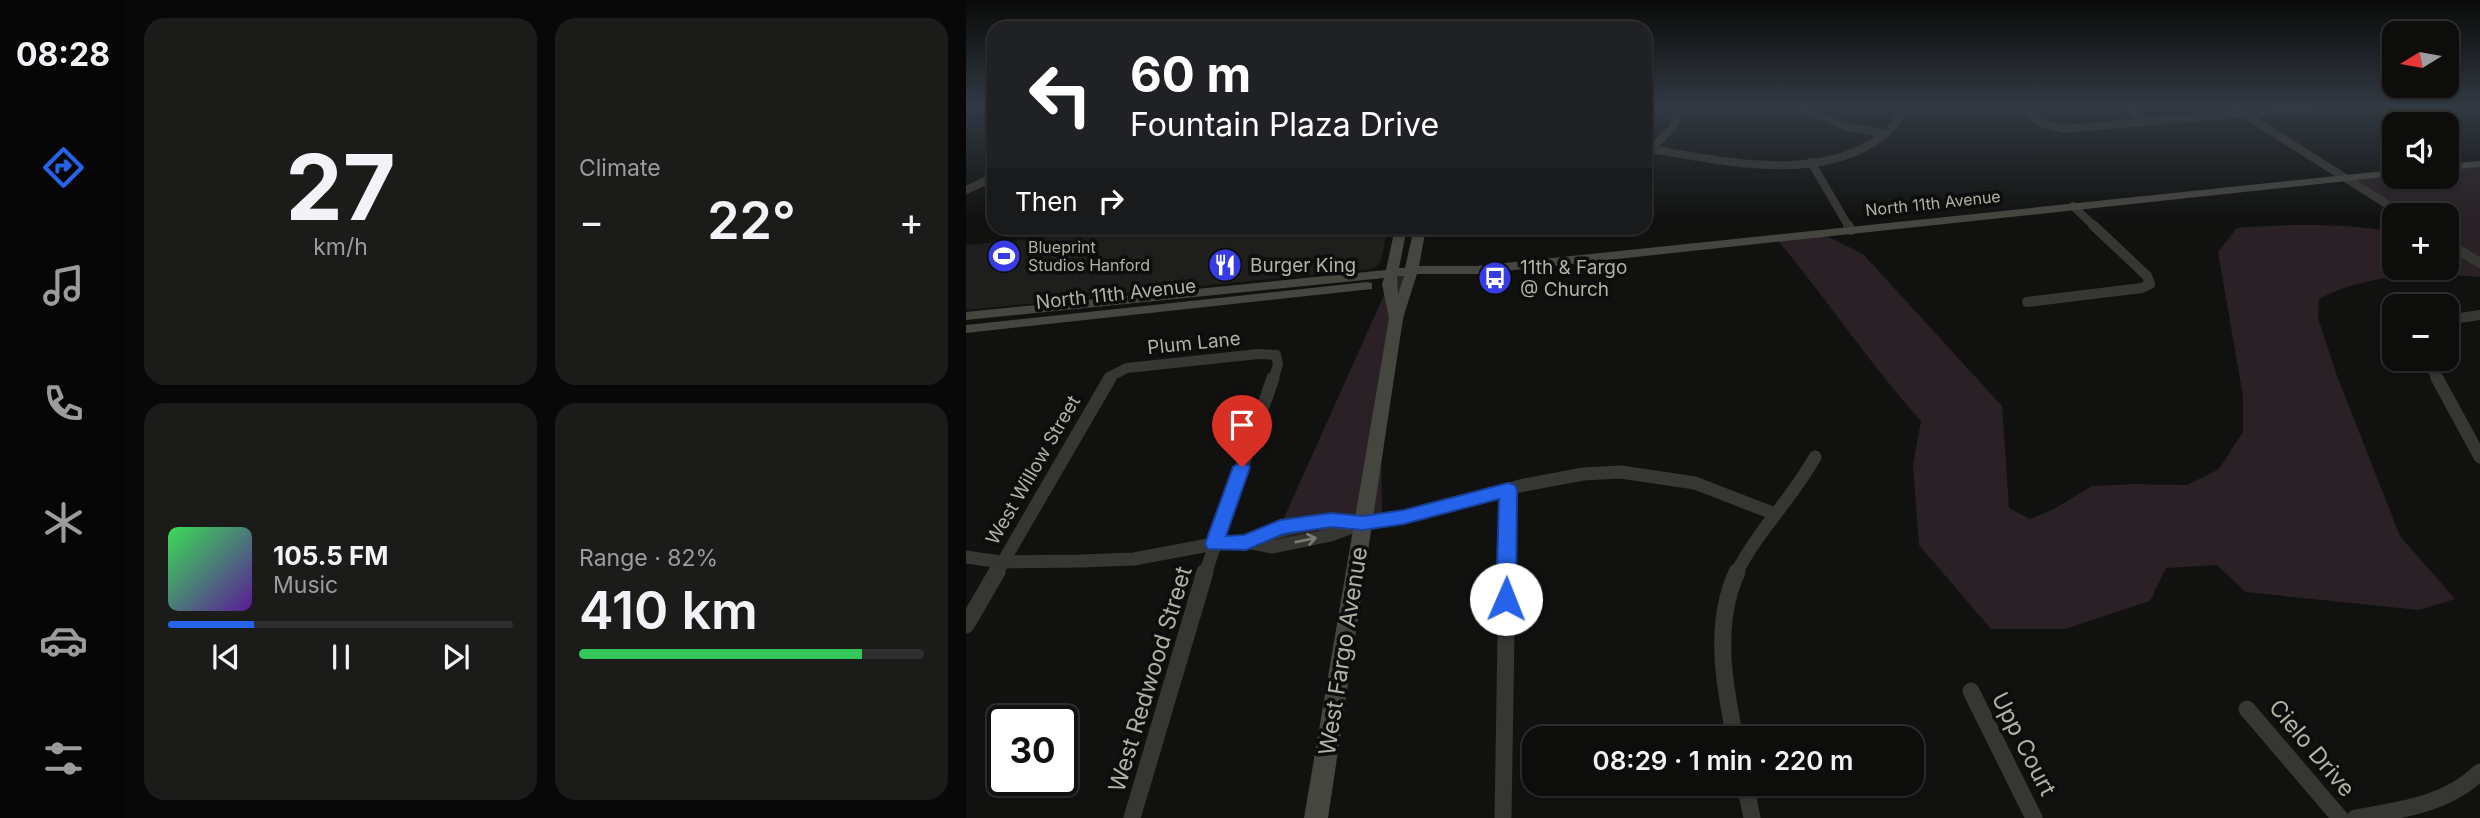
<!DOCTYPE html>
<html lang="en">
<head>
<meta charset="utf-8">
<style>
	body { margin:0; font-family:Inter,sans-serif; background:#1b1c1a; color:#f1f3f6; height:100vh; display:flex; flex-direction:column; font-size:26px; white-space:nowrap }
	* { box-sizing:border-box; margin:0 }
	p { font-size:23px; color:#9a9c9d }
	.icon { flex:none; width:38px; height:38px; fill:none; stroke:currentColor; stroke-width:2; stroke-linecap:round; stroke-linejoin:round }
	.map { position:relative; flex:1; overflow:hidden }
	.panel { display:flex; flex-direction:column; gap:18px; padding:18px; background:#070807; width:840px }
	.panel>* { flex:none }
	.banner { position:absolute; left:21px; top:21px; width:665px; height:214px; border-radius:21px; box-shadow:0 2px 5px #0004,0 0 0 2px #2d2e2d; background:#202124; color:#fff; overflow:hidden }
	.needle { width:46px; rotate:259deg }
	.buttons { position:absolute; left:1416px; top:21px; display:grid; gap:14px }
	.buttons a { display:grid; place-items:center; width:77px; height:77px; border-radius:14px; background:#0d0e0c; box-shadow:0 2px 5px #0004,0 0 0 2px #2d2e2d; font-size:35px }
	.speed { position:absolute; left:21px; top:705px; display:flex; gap:14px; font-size:35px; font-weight:700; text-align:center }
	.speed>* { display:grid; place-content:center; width:91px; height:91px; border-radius:50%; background:#0d0e0c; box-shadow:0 2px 5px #0004,0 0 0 2px #2d2e2d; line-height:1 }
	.speed .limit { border:4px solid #111; border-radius:10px; background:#fff; color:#111 }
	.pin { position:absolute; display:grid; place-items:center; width:60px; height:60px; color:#fff; margin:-72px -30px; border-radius:50% 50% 50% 0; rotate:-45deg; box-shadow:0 0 7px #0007 }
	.pin .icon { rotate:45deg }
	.me { position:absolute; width:77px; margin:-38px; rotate:1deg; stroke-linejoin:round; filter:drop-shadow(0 0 5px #0008) }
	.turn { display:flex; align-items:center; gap:24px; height:147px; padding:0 28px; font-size:32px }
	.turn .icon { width:91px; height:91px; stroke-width:2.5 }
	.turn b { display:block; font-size:49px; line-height:60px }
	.then { display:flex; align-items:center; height:66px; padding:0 28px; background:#0003; gap:14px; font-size:26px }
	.big { font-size:52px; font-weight:600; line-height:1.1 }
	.panel .widget { flex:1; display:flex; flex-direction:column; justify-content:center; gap:10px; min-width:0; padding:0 24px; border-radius:21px; background:#1b1c1a }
	.panel .dial { align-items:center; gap:0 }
	.dial b { font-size:91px; line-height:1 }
	.song { display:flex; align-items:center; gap:21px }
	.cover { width:84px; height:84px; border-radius:10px; background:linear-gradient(135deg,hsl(130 70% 55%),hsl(270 70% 35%)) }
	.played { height:7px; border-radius:4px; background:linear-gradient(90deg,#2563eb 25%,#2d2e2d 25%) }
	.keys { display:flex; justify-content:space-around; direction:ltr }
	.heat { display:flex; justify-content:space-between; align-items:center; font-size:38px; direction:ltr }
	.charge { height:10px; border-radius:5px; background:linear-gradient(90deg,#34c759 82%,#2d2e2d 0) }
	.panel .tiles { flex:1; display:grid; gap:18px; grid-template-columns:repeat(2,1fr) }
	.trip { position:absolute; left:556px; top:726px; width:402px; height:70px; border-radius:21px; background:#0d0e0c; box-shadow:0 2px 5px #0004,0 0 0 2px #2d2e2d; font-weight:600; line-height:70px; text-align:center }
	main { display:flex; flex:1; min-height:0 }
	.dock { display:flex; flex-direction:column; width:126px; justify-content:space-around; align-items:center; background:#050605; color:#9a9c9d }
	.dock .icon { width:49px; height:49px }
	.dock .current { color:#2563eb }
	.dock b { font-size:32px; color:#f1f3f6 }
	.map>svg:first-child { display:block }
	.built { fill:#1e1f1d }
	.green { fill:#292126 }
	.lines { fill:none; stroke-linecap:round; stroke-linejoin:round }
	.minor-far3 { stroke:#363632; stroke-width:8 }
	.minor-far2 { stroke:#363632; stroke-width:10 }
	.minor-far1 { stroke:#363632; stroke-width:13 }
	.minor { stroke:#363632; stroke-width:17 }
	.secondary { fill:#464640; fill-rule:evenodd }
	.oneway { stroke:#7a7a70 }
	.route { fill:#2563eb; stroke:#184099; stroke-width:2 }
	.labels { text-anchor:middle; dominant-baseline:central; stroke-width:7; stroke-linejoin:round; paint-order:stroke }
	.far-street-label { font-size:16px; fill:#b2b1a3; stroke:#0c0d0c }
	.far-poi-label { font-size:16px; fill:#b2b1a3; stroke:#0c0d0c; text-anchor:start }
	.poi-label { font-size:19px; fill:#b2b1a3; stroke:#0c0d0c; text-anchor:start }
	.street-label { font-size:19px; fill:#b2b1a3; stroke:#0c0d0c }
	.near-street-label { font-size:23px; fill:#b2b1a3; stroke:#0c0d0c }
</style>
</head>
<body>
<main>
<nav class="dock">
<b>08:28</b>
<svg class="icon current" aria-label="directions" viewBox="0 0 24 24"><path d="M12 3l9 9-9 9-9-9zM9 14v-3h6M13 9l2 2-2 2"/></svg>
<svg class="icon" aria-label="music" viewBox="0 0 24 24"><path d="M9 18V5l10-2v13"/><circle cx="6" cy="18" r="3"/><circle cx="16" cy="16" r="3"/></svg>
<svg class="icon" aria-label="phone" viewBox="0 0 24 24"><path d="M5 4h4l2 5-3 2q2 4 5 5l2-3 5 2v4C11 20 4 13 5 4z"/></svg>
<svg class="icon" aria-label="climate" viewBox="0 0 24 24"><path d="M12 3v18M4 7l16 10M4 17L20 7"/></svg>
<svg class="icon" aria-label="car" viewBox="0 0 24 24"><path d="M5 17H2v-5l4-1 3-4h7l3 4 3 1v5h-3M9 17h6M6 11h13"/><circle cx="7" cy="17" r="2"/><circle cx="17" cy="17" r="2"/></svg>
<svg class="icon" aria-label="filters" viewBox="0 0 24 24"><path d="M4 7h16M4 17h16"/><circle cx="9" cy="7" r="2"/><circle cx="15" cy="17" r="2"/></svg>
</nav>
<section class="panel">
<div class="tiles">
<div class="widget dial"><b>27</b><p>km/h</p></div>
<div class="widget"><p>Climate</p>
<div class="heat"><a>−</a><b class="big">22°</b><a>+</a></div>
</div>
<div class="widget">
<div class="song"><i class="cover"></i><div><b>105.5 FM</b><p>Music</p></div></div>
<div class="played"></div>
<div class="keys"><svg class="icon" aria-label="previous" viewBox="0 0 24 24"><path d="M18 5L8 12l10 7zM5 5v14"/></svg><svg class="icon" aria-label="pause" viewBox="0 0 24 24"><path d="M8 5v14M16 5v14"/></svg><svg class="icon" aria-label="next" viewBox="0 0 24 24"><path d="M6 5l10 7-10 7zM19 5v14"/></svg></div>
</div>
<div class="widget"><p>Range · 82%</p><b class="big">410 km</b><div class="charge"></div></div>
</div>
</section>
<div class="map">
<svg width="1514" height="818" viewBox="0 0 1514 818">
	<rect width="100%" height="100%" fill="#111210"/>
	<polygon class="built" points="183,228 422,228 414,264 406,269 223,287 218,285 189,288 180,292 0,310 0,245"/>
	<g class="green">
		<path d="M1514,164v113c-55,-4 -111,-4 -161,22l-1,19 19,58 63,160 55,63 -36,11 -173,-18 -29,-27 -51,3 -16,33 -85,28h-74l-72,-84 -6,-80 8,-44c-52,-58 -95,-123 -145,-183l44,-5 43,21 139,152 7,102 21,11 24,-10 38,-23 41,-2 54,1 32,-16 24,-37v-36l-25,-144 19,-24c52,-4 105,-5 157,4v36h52v-53h-42l-59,-37 49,-5v4h52l1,-10z"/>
		<polygon points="446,271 415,444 416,520 419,526 307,547 280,542 314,527 423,284 426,273"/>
	</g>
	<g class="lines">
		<g class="minor-far3">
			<polyline points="1053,105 1075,123 1096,129 1382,105"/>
			<polyline points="1158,105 1179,121"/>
			<polyline points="1264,105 1438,215"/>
			<polyline points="828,106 879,126 919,134"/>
			<path d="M679,148c75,12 173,38 239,-13 10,-7 16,-20 23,-30"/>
			<polyline points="685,149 707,127 710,117"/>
			<polyline points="845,162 883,227"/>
			<polyline points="0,190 28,177"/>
			<polyline points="1107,206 1129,227"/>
		</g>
		<g class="minor-far2">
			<polyline points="882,225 885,230"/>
			<polyline points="1480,242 1514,263"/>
			<polyline points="1061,302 1176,288 1184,284 1181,276 1127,225"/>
			<polyline points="1480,320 1514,315"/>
			<polyline points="1460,359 1472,380"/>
			<polyline points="143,380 145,376 161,368 292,354 310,355 312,365 307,380"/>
		</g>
		<g class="minor-far1">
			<polyline points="1471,378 1514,457"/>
			<polyline points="281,542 335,524 392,522"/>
			<polyline points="0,557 34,562 114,561 168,559 248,544 280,542 307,547 365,535 397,523 438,517 558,485 617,474 655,472 729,483 809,514"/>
			<polyline points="30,574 144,378"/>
			<polyline points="239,574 307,378"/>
			<polyline points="541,574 542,490"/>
			<path d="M770,574c21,-43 56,-75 79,-117"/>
		</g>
		<g class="minor">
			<polyline points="0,625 31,572"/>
			<polyline points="1005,691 1068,818"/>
			<polyline points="1281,709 1374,818"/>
			<path d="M769,738c-11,-54 -22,-114 2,-166"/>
			<polyline points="779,784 786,818"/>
			<polyline points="166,818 239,572"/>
			<polyline points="537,818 541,572"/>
			<path d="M1389,818c45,-8 91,-13 125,-46"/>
		</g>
		<g class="secondary">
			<polygon points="1514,161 1514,167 1480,170 1480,164"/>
			<path d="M1428,170v6l-918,98h-59l-14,44 -75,500h-24l85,-500 -7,-34 2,-6 -418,42v-8l420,-42 9,-42h12l-8,40h6l9,-40h12l-7,38h57zM431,276h7l-6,18z"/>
			<polygon points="401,282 406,283 406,289 0,333 0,325"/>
		</g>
	</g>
	<defs><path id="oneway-shaft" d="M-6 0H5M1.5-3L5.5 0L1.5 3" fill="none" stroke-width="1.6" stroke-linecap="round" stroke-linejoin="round" transform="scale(1.75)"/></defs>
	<use class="oneway" href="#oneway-shaft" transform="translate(340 540) rotate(-12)"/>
	<linearGradient id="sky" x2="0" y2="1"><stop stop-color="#090a09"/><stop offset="0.48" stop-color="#323942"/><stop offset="1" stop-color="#323942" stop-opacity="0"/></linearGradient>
	<rect width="1514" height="219" fill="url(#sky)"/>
	<polygon class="route" points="276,461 284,467 260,536 278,535 314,520 365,513 397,516 438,510 542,483 549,485 551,490 550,599 547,605 540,608 533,605 530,599 533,499 438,524 397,530 365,527 317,534 280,550 242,549 239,544 267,467"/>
	<defs>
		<symbol id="stadium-disc" viewBox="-11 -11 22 22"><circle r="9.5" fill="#373ce4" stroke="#0c0d0c"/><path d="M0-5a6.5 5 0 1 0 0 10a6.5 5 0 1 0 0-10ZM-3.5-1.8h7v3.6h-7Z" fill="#fff"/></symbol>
		<symbol id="restaurant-disc" viewBox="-11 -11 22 22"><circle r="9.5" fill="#373ce4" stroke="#0c0d0c"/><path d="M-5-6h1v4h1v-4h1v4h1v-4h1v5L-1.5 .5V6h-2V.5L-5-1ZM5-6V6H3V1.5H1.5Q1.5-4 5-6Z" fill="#fff"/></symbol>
		<symbol id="bus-disc" viewBox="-11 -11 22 22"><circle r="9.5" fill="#373ce4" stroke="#0c0d0c"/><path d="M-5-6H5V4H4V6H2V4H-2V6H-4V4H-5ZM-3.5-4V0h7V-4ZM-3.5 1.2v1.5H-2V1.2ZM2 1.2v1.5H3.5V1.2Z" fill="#fff"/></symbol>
	</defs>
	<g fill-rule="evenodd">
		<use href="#stadium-disc" x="19" y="237" width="38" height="38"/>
		<use href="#restaurant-disc" x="240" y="246" width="38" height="38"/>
		<use href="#bus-disc" x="510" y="259" width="38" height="38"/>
	</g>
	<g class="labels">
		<g class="far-street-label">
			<text transform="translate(967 203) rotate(-6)">North 11th Avenue</text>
		</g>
		<g class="far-poi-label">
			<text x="62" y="247">Blueprint<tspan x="62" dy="18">Studios Hanford</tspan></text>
		</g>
		<g class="poi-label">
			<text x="284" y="265">Burger King</text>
			<text x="554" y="267">11th &amp; Fargo<tspan x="554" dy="22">@ Church</tspan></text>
		</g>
		<g class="street-label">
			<text transform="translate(150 294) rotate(-6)">North 11th Avenue</text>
			<text transform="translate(228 343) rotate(-6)">Plum Lane</text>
			<text transform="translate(67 470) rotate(-60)">West Willow Street</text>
		</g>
		<g class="near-street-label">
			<text transform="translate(377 651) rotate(-81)">West Fargo Avenue</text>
			<text transform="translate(184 679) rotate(-73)">West Redwood Street</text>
			<text transform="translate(1058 744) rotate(63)">Upp Court</text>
			<text transform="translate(1346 748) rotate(50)">Cielo Drive</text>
		</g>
	</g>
</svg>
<div class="buttons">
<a><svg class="needle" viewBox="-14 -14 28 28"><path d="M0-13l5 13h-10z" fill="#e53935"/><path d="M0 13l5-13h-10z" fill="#9a9c9d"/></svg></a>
<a><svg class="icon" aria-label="sound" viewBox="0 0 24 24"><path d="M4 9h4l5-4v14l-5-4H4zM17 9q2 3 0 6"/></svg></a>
<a>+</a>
<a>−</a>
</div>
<div class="speed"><div class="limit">30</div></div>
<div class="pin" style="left:276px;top:467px;background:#d93025"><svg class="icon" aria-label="arrive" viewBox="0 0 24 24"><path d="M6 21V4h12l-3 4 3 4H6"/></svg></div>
<svg class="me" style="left:540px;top:599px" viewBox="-20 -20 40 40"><circle r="19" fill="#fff"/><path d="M0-13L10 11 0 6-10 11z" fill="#2563eb"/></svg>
<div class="trip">08:29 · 1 min · 220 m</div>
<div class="banner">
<div class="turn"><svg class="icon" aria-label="left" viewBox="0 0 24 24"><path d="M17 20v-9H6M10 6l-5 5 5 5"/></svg><div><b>60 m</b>Fountain Plaza Drive</div></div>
<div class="then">Then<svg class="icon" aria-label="right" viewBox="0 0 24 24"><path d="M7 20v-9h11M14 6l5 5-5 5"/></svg></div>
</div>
</div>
</main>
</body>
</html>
